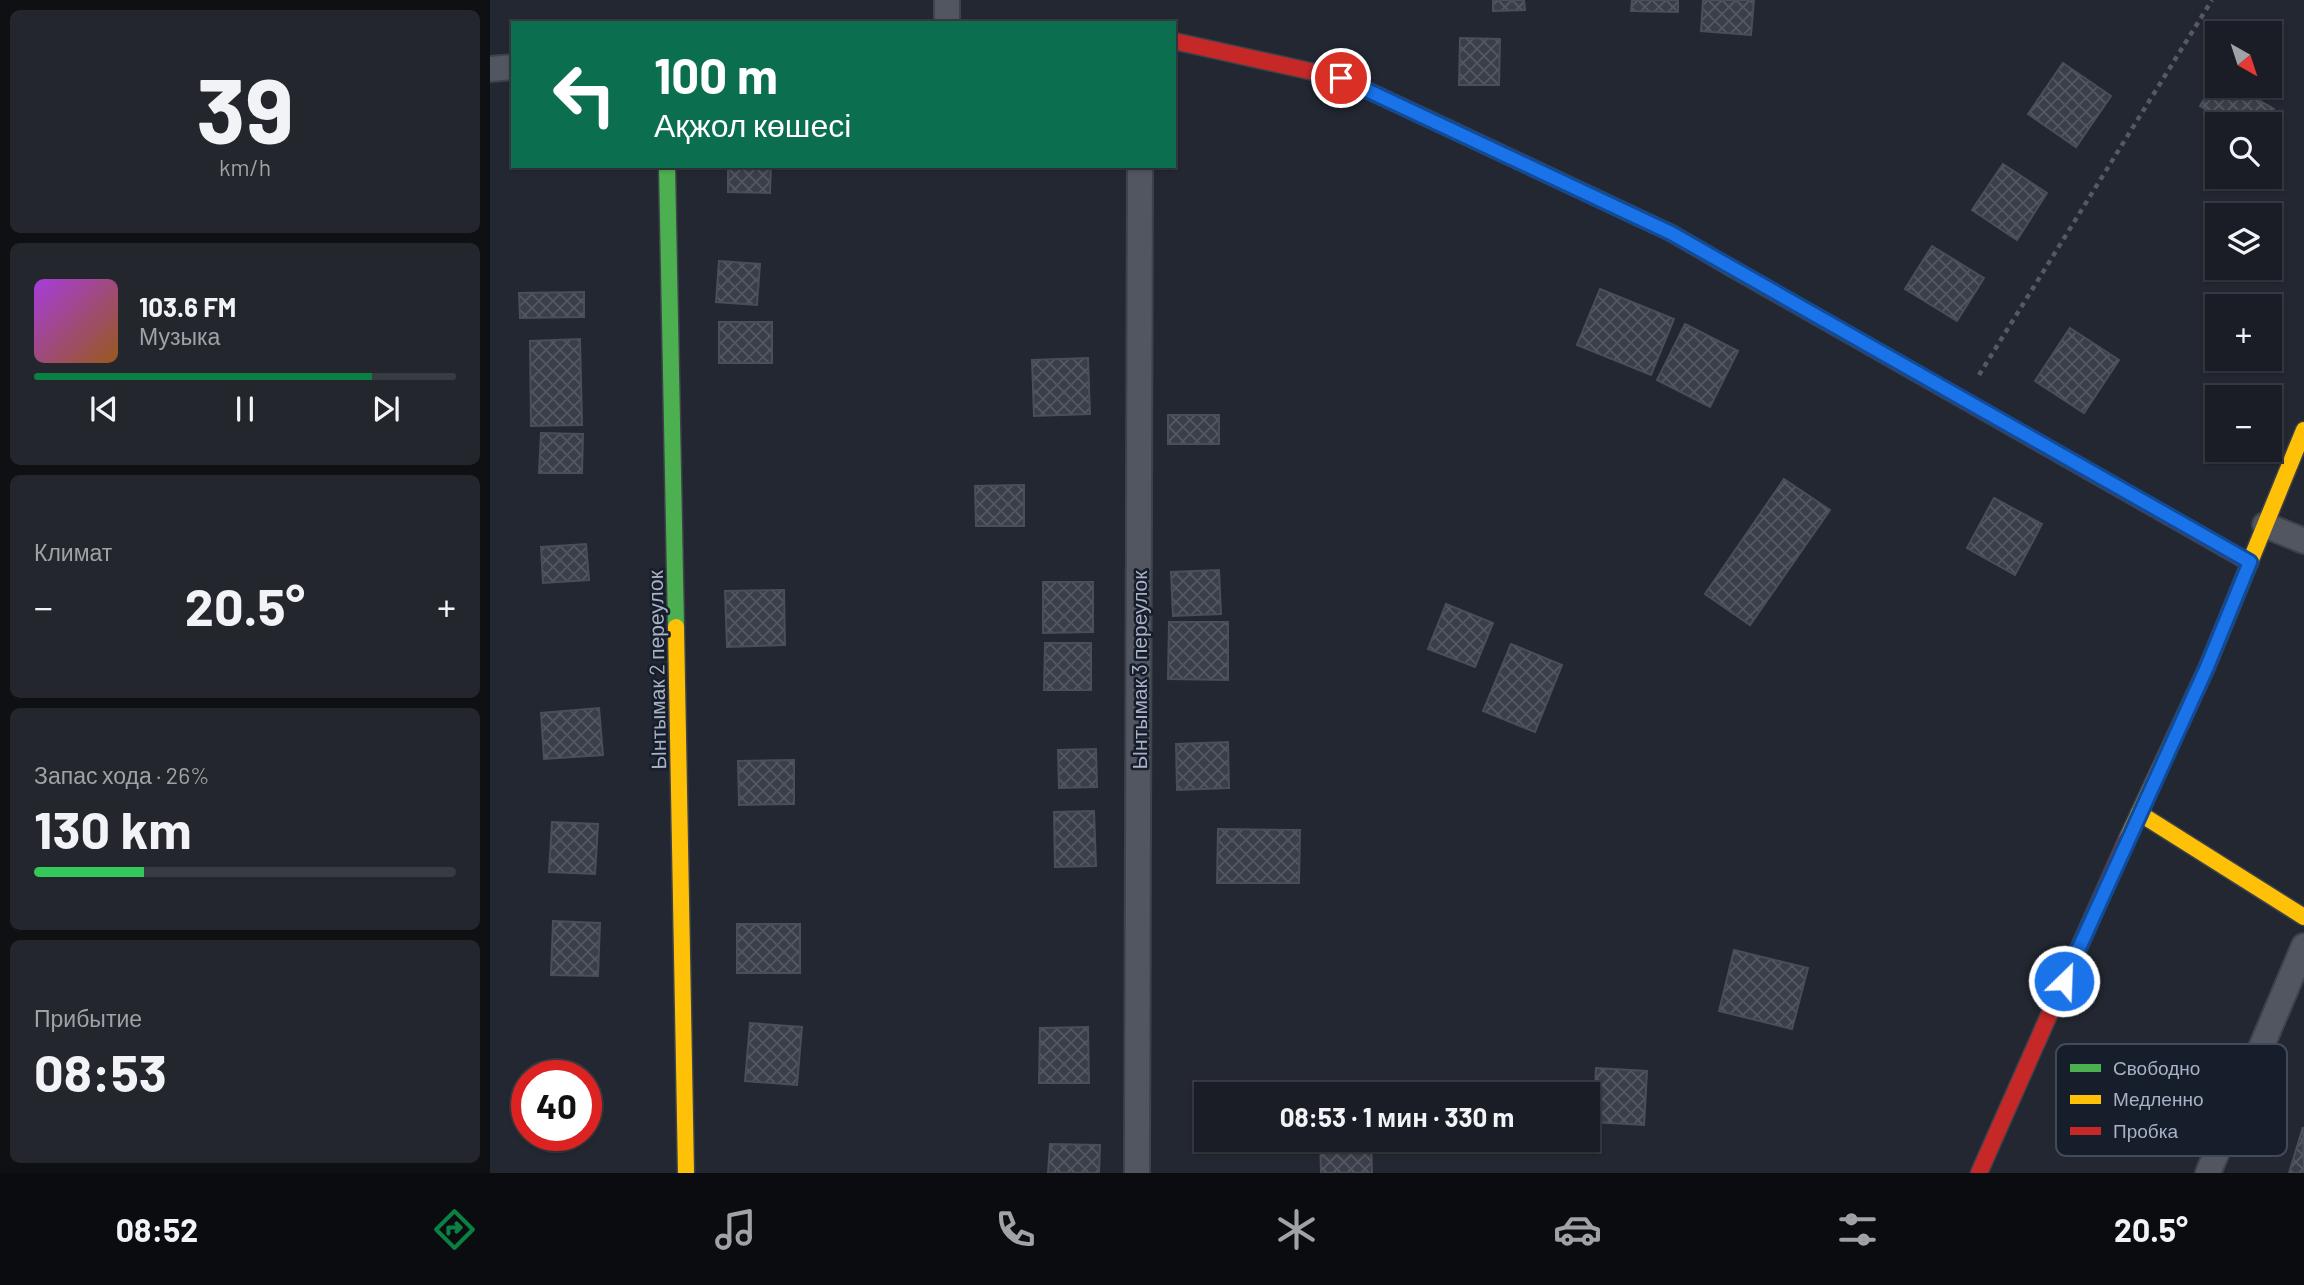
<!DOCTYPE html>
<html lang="ru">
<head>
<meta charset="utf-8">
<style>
	body { margin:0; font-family:Barlow,sans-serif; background:#23262d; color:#f1f3f6; height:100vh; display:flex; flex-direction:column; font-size:26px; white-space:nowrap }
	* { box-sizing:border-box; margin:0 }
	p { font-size:23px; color:#9fa2a7 }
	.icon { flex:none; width:38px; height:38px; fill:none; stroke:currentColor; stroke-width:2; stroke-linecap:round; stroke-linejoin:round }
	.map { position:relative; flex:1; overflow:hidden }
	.details { display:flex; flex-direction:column; gap:10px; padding:10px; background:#0e1014; width:490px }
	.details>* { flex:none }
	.top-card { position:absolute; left:21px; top:21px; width:665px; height:147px; border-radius:0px; box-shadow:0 2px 5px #0004,0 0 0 2px #383b42; background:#0b6e4f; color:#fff; overflow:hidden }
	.needle { width:46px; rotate:141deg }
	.controls { position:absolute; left:1715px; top:21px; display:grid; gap:14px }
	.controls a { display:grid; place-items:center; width:77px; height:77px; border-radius:0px; background:#1a1d25; box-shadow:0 2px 5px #0004,0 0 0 2px #383b42; font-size:35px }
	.speed { position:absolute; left:21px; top:1060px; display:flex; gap:14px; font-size:35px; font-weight:700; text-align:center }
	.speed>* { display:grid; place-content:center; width:91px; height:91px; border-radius:50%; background:#1a1d25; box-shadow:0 2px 5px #0004,0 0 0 2px #383b42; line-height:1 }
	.speed .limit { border:10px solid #d22; background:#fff; color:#111 }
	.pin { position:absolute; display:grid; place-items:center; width:60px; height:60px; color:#fff; margin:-30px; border:4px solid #fff; border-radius:50%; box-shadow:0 2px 7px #0007 }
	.me { position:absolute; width:77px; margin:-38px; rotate:24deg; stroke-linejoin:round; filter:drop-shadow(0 0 5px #0008) }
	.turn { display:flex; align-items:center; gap:24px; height:147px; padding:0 28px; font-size:32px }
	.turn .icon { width:91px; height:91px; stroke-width:2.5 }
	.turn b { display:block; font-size:49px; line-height:60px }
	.big { font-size:52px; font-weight:700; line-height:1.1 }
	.details .card { flex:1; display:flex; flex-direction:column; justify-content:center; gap:10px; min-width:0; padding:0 24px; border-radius:10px; background:#23262d }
	.details .dial { align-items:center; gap:0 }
	.dial b { font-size:91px; line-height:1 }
	.song { display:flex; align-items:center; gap:21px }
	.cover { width:84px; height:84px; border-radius:10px; background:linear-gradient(135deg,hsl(280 70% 55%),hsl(30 70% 35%)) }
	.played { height:7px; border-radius:4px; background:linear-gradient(90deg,#0b8043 80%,#383b42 80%) }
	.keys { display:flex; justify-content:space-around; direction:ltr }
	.heat { display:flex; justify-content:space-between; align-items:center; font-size:38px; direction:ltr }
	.charge { height:10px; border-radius:5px; background:linear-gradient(90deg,#34c759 26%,#383b42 0) }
	.trip { position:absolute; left:704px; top:1082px; width:406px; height:70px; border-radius:0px; background:#1a1d25; box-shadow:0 2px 5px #0004,0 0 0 2px #383b42; font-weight:700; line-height:70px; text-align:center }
	.tab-bar { display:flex; height:112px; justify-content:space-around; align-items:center; background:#0a0c0f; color:#9fa2a7 }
	.tab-bar .icon { width:49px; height:49px }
	.tab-bar .current { color:#0b8043 }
	.tab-bar b { font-size:32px; color:#f1f3f6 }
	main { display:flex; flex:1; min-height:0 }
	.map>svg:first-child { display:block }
	.building { fill:url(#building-cross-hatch); stroke:#494e59; stroke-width:2 }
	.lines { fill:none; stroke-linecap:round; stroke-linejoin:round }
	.street-casing { stroke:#3e424a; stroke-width:28 }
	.fast-casing { stroke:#3e424a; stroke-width:19 }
	.slow-casing { stroke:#3e424a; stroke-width:19 }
	.jam-casing { stroke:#3e424a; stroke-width:19 }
	.path { stroke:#545962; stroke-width:4.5; stroke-dasharray:5 5; stroke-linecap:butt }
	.street { stroke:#515660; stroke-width:24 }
	.fast { stroke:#4caf50; stroke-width:16 }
	.slow { stroke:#ffc107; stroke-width:16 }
	.jam { stroke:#c62828; stroke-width:16 }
	.route-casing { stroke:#114b97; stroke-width:18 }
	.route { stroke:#1a73e8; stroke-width:12 }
	.labels { text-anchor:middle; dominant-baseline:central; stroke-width:5; stroke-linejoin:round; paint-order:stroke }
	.street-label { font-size:21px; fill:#a9b1c5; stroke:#161d2b }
	.key { fill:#161d2b; stroke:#424959; stroke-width:2 }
	.key-label { font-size:19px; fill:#a9b1c5 }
</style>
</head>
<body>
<main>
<section class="details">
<div class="card dial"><b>39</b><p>km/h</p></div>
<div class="card">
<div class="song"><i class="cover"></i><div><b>103.6 FM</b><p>Музыка</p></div></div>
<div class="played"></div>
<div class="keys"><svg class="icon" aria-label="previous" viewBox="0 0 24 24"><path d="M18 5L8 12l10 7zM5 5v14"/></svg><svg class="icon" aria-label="pause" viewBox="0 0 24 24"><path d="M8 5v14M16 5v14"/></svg><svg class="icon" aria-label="next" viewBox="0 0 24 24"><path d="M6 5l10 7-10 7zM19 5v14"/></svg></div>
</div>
<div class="card"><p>Климат</p>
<div class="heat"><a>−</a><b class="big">20.5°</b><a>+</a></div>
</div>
<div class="card"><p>Запас хода · 26%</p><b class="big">130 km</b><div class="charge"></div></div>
<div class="card"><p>Прибытие</p><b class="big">08:53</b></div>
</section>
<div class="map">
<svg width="1814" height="1173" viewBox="0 0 1814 1173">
	<defs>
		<pattern id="building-cross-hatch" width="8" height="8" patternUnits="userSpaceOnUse" patternTransform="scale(1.75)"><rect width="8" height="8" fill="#3a3e48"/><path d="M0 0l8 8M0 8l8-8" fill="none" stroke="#545861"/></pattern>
	</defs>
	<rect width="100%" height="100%" fill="#222731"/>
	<g class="building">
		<polygon points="1003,0 1034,0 1035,10 1003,11"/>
		<polygon points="1142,0 1188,0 1188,12 1141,11"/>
		<polygon points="1213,0 1264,0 1261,35 1211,31"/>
		<polygon points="970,38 1010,39 1009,85 969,85"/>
		<polygon points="1573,63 1621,96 1586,147 1538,114"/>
		<polygon points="1727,78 1727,86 1745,86 1784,109 1775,124 1741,124 1710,106"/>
		<polygon points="1513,164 1557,193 1527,240 1482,210"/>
		<polygon points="238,166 281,166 280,193 238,192"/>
		<polygon points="1442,246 1494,278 1467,321 1415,289"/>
		<polygon points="229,261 270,264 267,305 226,302"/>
		<polygon points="1110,289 1184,319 1161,375 1087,345"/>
		<polygon points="94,292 94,317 30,318 29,293"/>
		<rect x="229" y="322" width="53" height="41"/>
		<polygon points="1195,324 1248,351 1220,407 1167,380"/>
		<polygon points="1580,328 1629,360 1594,413 1545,381"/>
		<polygon points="90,339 92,425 41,426 40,341"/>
		<polygon points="598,358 600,414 544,416 542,360"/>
		<rect x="678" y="415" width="51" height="29"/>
		<polygon points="51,433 93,434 92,473 49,473"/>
		<polygon points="1294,479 1340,510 1260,625 1215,594"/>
		<polygon points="534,485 534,526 486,526 485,486"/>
		<polygon points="1504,498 1552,524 1525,575 1477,548"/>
		<polygon points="96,544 99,580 53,583 51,547"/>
		<polygon points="729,570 731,614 683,616 681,572"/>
		<polygon points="553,582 603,582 603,632 553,633"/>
		<polygon points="294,590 295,645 237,647 235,591"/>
		<polygon points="956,604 1003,623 985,667 938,649"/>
		<polygon points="679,622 738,622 738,680 678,679"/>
		<polygon points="555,643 601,643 601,690 554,690"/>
		<polygon points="1021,644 1072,665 1045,732 993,711"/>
		<polygon points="109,708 113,755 54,759 51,713"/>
		<polygon points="738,742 739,788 687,790 686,744"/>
		<polygon points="606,749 607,787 569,788 568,750"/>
		<polygon points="304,760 304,804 249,805 248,761"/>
		<polygon points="604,811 606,866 565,867 564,812"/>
		<polygon points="62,822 108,824 105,874 59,872"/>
		<polygon points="728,829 810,830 809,883 727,883"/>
		<polygon points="63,921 110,923 108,976 61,975"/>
		<rect x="247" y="924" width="63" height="49"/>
		<polygon points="1244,950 1318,968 1302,1029 1229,1011"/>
		<polygon points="260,1023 312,1027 307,1085 255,1081"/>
		<polygon points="598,1027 599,1083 549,1083 550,1028"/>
		<polygon points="1106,1068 1157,1071 1154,1125 1103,1122"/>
		<polygon points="1813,1127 1814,1173 1799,1173"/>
		<polygon points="830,1139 881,1139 882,1173 831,1173"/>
		<polygon points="560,1144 610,1145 609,1173 558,1173"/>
	</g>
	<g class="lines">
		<defs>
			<g id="street">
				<polyline points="457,0 457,23"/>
				<polyline points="0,69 23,67"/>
				<polyline points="1775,525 1814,541"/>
				<polyline points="647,1173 650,166"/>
				<polyline points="1718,1173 1814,946"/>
			</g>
			<polyline id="fast" points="177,166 186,627"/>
			<g id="slow">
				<polyline points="958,128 1181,233 1243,269"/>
				<polyline points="186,627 196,1173"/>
				<polyline points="1649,813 1814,917"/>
				<polyline points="1637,839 1717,667 1814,430"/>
			</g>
			<g id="jam">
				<polyline points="684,41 851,78 958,128"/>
				<polyline points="1243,269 1760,563"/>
				<polyline points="1489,1173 1637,839"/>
			</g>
		</defs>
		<use href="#street" class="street-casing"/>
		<use href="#fast" class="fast-casing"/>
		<use href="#slow" class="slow-casing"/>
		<use href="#jam" class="jam-casing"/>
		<polyline class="path" points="1489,375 1722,0"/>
		<use href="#street" class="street"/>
		<use href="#fast" class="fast"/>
		<use href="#slow" class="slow"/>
		<use href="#jam" class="jam"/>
	</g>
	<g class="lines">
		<defs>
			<polyline id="route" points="851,78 1181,233 1760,562 1717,667 1574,981"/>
		</defs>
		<use href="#route" class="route-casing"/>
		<use href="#route" class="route"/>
	</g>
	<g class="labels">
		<g class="street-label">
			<text transform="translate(166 670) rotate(-91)">Ынтымак 2 переулок</text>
			<text transform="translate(648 670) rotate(-90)">Ынтымак 3 переулок</text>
		</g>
	</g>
	<rect x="1566" y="1044" width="231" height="112" rx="10" class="key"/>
	<rect x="1580" y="1064" width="31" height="8" fill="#4caf50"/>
	<rect x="1580" y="1095" width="31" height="9" fill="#ffc107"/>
	<rect x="1580" y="1127" width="31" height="8" fill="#c62828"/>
	<g class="key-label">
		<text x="1623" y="1075">Свободно</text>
		<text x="1623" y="1106">Медленно</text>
		<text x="1623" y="1138">Пробка</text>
	</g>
</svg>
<div class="controls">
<a><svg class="needle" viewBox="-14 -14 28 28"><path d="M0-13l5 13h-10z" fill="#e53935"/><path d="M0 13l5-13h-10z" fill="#9fa2a7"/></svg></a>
<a><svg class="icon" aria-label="search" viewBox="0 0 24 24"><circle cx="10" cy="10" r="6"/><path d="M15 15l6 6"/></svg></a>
<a><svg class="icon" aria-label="layers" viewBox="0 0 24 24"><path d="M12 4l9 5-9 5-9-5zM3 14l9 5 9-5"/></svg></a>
<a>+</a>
<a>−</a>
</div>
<div class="speed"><div class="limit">40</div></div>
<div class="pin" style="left:851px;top:78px;background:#d93025"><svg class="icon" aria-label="arrive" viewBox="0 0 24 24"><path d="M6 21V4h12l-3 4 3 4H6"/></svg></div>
<svg class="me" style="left:1574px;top:981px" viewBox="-20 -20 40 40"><circle r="17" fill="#1a73e8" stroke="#fff" stroke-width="3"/><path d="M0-11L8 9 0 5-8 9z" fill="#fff"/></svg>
<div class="trip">08:53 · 1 мин · 330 m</div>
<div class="top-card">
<div class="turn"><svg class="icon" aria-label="left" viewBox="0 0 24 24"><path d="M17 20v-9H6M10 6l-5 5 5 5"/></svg><div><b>100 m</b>Ақжол көшесі</div></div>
</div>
</div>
</main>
<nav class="tab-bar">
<b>08:52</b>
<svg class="icon current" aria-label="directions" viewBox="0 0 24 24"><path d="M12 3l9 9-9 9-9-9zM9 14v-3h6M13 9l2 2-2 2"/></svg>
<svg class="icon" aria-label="music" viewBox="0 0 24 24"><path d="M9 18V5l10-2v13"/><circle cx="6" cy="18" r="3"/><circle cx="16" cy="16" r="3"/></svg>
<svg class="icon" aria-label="phone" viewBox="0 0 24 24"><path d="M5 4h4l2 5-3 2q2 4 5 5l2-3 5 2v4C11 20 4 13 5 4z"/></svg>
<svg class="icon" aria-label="climate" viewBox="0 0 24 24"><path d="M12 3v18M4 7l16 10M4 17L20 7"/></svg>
<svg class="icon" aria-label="car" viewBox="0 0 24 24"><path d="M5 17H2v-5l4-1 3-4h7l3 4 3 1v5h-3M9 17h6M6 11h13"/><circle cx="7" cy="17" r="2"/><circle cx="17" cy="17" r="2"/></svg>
<svg class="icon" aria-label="filters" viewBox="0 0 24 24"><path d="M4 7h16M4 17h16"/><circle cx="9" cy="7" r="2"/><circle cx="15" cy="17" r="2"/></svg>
<b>20.5°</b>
</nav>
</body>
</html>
